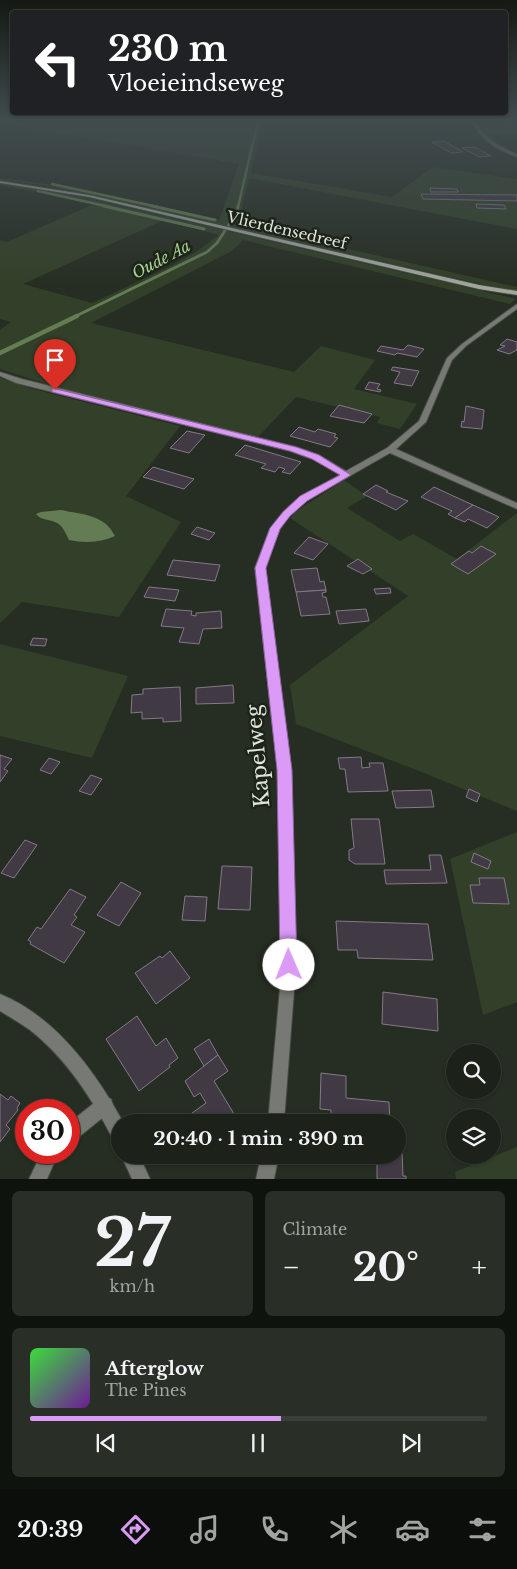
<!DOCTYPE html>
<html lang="en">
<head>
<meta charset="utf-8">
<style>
	body { margin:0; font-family:"Libre Baskerville",serif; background:#292f27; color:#f1f3f6; height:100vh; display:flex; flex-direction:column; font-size:19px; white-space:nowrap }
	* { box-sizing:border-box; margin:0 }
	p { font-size:16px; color:#a0a4a2 }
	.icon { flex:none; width:28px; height:28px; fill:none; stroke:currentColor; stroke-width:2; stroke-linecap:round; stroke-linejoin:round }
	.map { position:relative; height:1179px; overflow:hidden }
	.side { display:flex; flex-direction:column; gap:12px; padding:12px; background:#0f130e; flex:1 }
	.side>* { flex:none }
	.guide { position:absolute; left:10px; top:10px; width:498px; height:105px; border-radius:5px; box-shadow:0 1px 4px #0004,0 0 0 1px #3a3f39; background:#202124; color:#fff; overflow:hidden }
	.buttons { position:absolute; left:446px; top:1044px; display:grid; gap:10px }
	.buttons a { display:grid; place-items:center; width:55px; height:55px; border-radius:50%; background:#1c221a; box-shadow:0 1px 4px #0004,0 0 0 1px #3a3f39; font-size:25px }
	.speed { position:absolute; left:15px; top:1099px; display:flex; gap:10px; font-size:25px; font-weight:700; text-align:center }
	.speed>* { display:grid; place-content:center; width:65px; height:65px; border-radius:50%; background:#1c221a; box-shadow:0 1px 4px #0004,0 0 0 1px #3a3f39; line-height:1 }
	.speed .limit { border:8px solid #d22; background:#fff; color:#111 }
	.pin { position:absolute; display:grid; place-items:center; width:42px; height:42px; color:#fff; margin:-51px -21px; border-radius:50% 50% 50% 0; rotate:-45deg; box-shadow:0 0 5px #0007 }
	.pin .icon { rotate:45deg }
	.me { position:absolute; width:55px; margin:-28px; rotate:359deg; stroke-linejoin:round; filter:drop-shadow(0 0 4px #0008) }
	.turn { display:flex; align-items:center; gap:18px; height:105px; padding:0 15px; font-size:22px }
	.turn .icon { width:65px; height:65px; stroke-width:2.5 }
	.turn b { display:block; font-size:35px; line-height:42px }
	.big { font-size:38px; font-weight:800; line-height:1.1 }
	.side .tile { flex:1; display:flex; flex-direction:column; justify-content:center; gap:8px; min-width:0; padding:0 18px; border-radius:8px; background:#292f27 }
	.side .dial { align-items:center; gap:0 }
	.dial b { font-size:65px; line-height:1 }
	.song { display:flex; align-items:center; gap:15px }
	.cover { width:60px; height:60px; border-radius:8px; background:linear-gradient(135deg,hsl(120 70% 55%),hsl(280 70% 35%)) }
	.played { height:5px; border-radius:2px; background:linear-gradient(90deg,#da9af6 55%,#3a3f39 55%) }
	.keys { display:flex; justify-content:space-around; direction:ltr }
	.heat { display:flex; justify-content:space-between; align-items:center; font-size:28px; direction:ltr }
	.side .tiles { flex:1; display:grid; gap:12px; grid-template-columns:1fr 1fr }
	.tile:last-child { grid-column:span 2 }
	.trip { position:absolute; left:111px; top:1114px; width:295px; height:50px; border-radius:25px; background:#1c221a; box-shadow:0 1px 4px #0004,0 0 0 1px #3a3f39; font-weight:800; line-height:50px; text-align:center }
	.tabs { display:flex; height:80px; justify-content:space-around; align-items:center; background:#0b0e0a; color:#a0a4a2 }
	.tabs .icon { width:35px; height:35px }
	.tabs .on { color:#da9af6 }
	.tabs b { font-size:22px; color:#f1f3f6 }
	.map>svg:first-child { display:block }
	.green { fill:#324029; fill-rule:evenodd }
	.water { fill:#637c54 }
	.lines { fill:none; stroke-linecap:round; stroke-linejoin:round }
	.stream-far2 { stroke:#637c54; stroke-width:2.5 }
	.stream-far1 { stroke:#637c54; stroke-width:3 }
	.stream { stroke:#637c54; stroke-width:4.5 }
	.building { fill:#413944; stroke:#827a86 }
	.minor-casing { stroke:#434a40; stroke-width:2 }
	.tertiary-casing { stroke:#434a40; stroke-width:2 }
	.secondary-casing { stroke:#434a40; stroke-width:2 }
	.minor { fill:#767974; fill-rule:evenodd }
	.tertiary { fill:#767974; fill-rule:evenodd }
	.secondary { fill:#a1a69d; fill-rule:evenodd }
	.route { fill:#da9af6; stroke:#8e64a0 }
	.labels { text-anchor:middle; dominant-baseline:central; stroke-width:5; stroke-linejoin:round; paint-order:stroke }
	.far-street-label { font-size:15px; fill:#dee3dc; stroke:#1c2318 }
	.far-water-label { font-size:16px; font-style:italic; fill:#a8cf90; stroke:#1c2318 }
	.near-street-label { font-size:21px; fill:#dee3dc; stroke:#1c2318 }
</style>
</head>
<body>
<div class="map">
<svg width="517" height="1179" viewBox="0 0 517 1179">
	<rect width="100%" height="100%" fill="#262d22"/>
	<g class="green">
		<polygon points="0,121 263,121 251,173 392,197 433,167 517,179 517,229 249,178 238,224 517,287 517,292 89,195 46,186 0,180 0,178 70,187 219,220 239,164 0,123"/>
		<polygon points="478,121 517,121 517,135 485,134"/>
		<path d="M0,183l82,14 434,102 -6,5 -267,-64 -11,11 -141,72 203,49 27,-26 54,14 -21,29 63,15 -17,25 -23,-6 3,-6 -84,-20 -38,40 -189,-46 -69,-22v-39l11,-8 -11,-3v-79l7,2 87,-38 -94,-19zM164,220l55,15 -23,17 -27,15 -77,36 -69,-19z"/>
		<polygon points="0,378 29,388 180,426 126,496 181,522 119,617 22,602 0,623"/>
		<polygon points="344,480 367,496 347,508 400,541 413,534 457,559 517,513 517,811 419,771 296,724 290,685 408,596 290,518 295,512"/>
		<polygon points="0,644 128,676 92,758 0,736"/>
		<polygon points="517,832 517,1002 483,1015 450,859"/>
		<polygon points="517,1147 517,1179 456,1179 455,1172"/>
	</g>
	<path class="water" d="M61,510c22,5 43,4 54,26 -15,7 -30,7 -46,4 -2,-4 -5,-11 -8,-14 -7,-8 -19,-4 -25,-12l5,-2z"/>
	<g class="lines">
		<g class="stream-far2">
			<polyline points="52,184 158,207"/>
			<polyline points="38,191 110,207"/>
			<polyline points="238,207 258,121"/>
		</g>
		<g class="stream-far1">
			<polyline points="104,206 204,229"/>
			<polyline points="152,206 215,220"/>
			<polyline points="74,317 207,252 217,243 237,212 238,206"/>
		</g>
		<polyline class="stream" points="0,353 77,316"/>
	</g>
	<g class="building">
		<polygon points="444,141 463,152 451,153 432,142"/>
		<polygon points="475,147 491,156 479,157 462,148"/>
		<polygon points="430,188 457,189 458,192 431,192"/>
		<polygon points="421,194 517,195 517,201 423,199"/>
		<polygon points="476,204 504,205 506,209 477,208"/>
		<polygon points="507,339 517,342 517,350 509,354 497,350 505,346 500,345"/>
		<polygon points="408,345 424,349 417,357 397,353 395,355 377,351 381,346 403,350"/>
		<polygon points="393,367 419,371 412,386 394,383 400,372 391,370"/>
		<polygon points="369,382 380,384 377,389 381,390 380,392 365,389"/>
		<polygon points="339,405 372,414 364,423 330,416"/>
		<polygon points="466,406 484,410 482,429 461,427 462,421 464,422"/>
		<polygon points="299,427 315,432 318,429 336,434 334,437 338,438 330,447 290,436"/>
		<polygon points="187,431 205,435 189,453 170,448"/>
		<polygon points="245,445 301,462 290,474 282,472 285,469 279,467 275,472 261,468 266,464 235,455"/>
		<polygon points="153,467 194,479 184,489 143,477"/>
		<polygon points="376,485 388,491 386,492 408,501 396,510 363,494"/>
		<polygon points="434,487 449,494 473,505 455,518 448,514 452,511 421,497"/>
		<polygon points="473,505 499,517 487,528 468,519 465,522 455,518"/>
		<polygon points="197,527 215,533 209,540 191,534"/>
		<polygon points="309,537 328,544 313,560 294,553"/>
		<polygon points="481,546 496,554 468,574 451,564 469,551 472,553"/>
		<polygon points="358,559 372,569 363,574 347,566"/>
		<polygon points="173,560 220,565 215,581 167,575"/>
		<polygon points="317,568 320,582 324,581 326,590 296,592 291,570"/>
		<polygon points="149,587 179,590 175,601 144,597"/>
		<polygon points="390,588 391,593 376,594 374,589"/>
		<polygon points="326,590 326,592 322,593 323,597 326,597 330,614 301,616 296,592"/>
		<polygon points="166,609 192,611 191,615 196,616 196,613 221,611 222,628 203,629 199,644 179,642 184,628 161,626"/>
		<polygon points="366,609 369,621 339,624 336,611"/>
		<polygon points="33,638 47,639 45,646 30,645"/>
		<polygon points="233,685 234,703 196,704 196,688"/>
		<polygon points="180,687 181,721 163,722 163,718 142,719 142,712 131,713 132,695 143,694 143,689"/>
		<polygon points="0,755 12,759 4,769 8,771 0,782"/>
		<polygon points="361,757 362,768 370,767 369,763 383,763 388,791 348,792 345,769 340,769 338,758"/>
		<polygon points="49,758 60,762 51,774 40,770"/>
		<polygon points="91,775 102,779 91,795 79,791"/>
		<polygon points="469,789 480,794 477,802 466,797"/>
		<polygon points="431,790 434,807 396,808 392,791"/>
		<polygon points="351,819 379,819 385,864 355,864 349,860 349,850 354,848"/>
		<polygon points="25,840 37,845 14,878 1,873"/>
		<polygon points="474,853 491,861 488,869 471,862"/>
		<polygon points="429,855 441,855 447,883 386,884 384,870 431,870"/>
		<polygon points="222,866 252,867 250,910 218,909"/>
		<polygon points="479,878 504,878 509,904 473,903 470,885 480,885"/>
		<polygon points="121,882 141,893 119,926 97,915"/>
		<polygon points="70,889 86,897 74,915 77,917 71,925 85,932 64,963 30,944 31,942 28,940 37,927 41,929"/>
		<polygon points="185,896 207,897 205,921 182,920"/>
		<polygon points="336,921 428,924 433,960 358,958 357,950 338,950"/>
		<polygon points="170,951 190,978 156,1004 135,973 160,956 162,958"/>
		<polygon points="383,992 437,999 438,1031 382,1024"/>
		<polygon points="137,1016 156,1046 166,1038 178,1058 169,1065 170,1067 139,1091 106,1039"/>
		<polygon points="209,1039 218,1055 204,1066 194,1049"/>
		<polygon points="218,1055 228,1071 214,1081 239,1122 182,1122 181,1121 206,1103 200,1093 194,1097 185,1081"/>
		<polygon points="321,1073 346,1076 346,1098 389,1102 390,1122 331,1122 331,1110 320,1109"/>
		<polygon points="0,1094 8,1100 11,1096 20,1103 17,1108 18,1110 6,1125 10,1129 0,1142"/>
		<polygon points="398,1151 402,1151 403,1176 406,1176 406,1179 377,1179 377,1155 398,1155"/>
	</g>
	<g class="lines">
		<defs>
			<g id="minor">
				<path d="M472,121h4c8,18 24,26 41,33v3c-19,-7 -36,-16 -45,-36z"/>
				<polygon points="517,304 517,309 466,346 452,360 426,422 396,449 517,503 517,509 390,453 306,501 289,516 280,529 265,568 290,770 296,965 284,1122 268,1122 282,965 278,770 255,568 270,529 283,512 300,497 340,475 313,459 290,451 16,383 0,376 0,372 22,379 296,447 319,455 346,471 387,448 419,421 447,358 462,344"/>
				<polygon points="105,1097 111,1099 113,1105 111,1111 75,1140 69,1142 69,1123 99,1099"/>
				<polygon points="42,1152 59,1152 47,1179 29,1179"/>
				<polygon points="261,1155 279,1155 274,1179 256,1179"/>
			</g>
			<g id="tertiary">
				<path d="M0,994c56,23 95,77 123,128h-3v22l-6,-3c-21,-41 -47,-82 -84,-111 -10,-7 -20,-13 -30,-19z"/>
				<polygon points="121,1155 139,1155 150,1179 132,1179"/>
			</g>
			<polygon id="secondary" points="0,181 89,195 479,285 517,291 517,295 479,289 89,197 0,183"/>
		</defs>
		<use href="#minor" class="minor-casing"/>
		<use href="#tertiary" class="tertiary-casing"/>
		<use href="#secondary" class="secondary-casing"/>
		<use href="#minor" class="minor"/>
		<use href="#tertiary" class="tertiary"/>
		<use href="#secondary" class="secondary"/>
	</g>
	<linearGradient id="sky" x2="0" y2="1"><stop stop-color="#151913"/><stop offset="0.42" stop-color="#414c4f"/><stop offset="1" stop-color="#414c4f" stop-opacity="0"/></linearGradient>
	<rect width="517" height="286" fill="url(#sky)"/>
	<polygon class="route" points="52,388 296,447 319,455 351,475 307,501 290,516 280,529 266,568 292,770 297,965 295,971 289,973 283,971 280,965 277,770 255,568 270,528 283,512 300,496 340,475 312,459 290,451 52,392"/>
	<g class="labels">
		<g class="far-street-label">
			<text transform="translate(287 230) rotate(13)">Vlierdensedreef</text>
		</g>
		<g class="far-water-label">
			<text transform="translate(161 259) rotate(-28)">Oude Aa</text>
		</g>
		<g class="near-street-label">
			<text transform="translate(258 756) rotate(-95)">Kapelweg</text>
		</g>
	</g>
</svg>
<div class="buttons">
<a><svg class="icon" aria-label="search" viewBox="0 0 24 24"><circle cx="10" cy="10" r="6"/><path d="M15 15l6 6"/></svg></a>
<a><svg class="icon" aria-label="layers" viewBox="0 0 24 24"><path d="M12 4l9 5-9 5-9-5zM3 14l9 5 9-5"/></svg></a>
</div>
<div class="speed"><div class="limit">30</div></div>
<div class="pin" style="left:55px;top:390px;background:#d93025"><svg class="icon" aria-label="arrive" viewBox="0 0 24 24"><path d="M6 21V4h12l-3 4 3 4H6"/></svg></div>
<svg class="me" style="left:289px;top:965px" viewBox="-20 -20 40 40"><circle r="19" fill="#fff"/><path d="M0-13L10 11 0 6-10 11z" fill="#da9af6"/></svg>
<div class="trip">20:40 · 1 min · 390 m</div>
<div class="guide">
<div class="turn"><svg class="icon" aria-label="left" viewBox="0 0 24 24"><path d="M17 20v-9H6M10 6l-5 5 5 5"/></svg><div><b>230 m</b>Vloeieindseweg</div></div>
</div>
</div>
<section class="side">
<div class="tiles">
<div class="tile dial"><b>27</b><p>km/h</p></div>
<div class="tile"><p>Climate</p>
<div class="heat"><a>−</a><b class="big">20°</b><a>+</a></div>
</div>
<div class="tile">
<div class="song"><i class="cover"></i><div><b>Afterglow</b><p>The Pines</p></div></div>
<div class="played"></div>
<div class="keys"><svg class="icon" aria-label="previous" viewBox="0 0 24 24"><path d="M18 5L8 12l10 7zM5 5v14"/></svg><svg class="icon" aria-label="pause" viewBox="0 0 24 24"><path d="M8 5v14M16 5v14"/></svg><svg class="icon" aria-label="next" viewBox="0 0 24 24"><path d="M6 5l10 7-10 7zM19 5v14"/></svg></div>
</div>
</div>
</section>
<nav class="tabs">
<b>20:39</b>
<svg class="icon on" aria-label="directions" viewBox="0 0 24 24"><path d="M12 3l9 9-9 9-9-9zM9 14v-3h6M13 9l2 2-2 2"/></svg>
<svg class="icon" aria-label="music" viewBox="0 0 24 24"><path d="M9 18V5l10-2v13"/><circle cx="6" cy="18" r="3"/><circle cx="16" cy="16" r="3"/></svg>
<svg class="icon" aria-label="phone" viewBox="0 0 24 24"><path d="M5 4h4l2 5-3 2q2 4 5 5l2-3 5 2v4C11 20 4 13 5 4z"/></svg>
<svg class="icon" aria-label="climate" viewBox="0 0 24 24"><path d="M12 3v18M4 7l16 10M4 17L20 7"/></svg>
<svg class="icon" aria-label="car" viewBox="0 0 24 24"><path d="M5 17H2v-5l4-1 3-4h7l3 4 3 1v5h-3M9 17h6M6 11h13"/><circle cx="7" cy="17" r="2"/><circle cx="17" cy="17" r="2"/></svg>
<svg class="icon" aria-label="filters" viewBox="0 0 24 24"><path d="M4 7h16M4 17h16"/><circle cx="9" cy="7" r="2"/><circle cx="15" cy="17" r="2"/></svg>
</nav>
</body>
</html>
